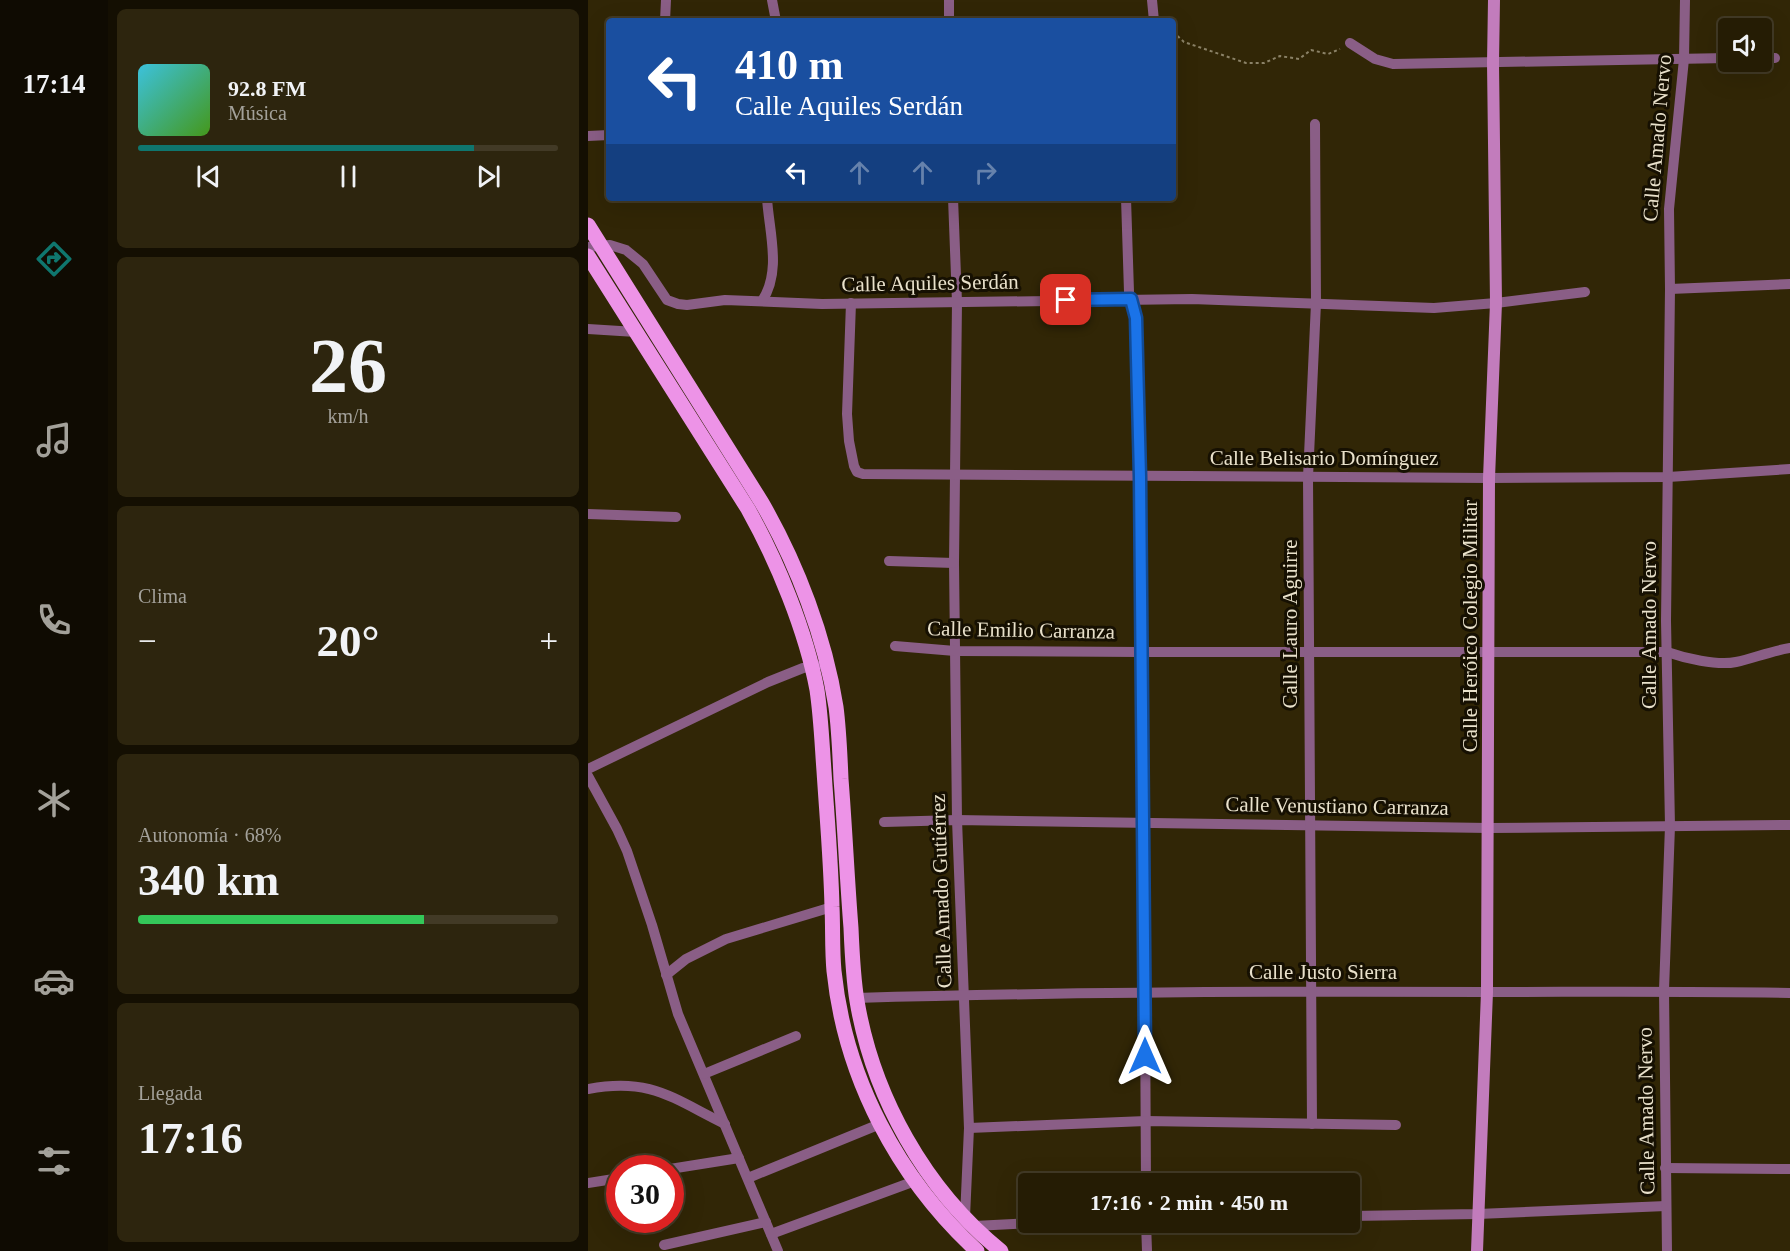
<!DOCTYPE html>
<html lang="es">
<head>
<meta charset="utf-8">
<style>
	body { margin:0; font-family:"Times New Roman",serif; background:#2d250e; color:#f1f3f6; height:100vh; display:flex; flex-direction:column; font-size:22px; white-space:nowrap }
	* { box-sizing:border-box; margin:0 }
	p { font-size:20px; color:#a3a19a }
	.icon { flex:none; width:33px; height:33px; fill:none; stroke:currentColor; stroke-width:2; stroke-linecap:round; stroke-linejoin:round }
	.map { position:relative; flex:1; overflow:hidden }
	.drawer { display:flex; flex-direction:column; gap:9px; padding:9px; background:#140f02; width:480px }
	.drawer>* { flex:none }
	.hud { position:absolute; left:18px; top:18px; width:570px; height:183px; border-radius:6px; box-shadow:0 6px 24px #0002,0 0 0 2px #423a26; background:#1a4fa0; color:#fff; overflow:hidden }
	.buttons { position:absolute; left:1130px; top:18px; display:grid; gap:12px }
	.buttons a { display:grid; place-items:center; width:54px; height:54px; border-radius:6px; background:#251c04; box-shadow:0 6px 24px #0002,0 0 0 2px #423a26; font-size:30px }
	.speed { position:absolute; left:18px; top:1155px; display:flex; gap:12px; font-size:30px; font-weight:700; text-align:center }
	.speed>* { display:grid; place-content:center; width:78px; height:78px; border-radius:50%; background:#251c04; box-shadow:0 6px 24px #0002,0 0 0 2px #423a26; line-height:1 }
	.speed .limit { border:9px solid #d22; background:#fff; color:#111 }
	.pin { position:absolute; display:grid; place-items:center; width:51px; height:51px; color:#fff; margin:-26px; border-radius:12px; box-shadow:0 3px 9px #0006 }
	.me { position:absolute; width:66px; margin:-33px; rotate:0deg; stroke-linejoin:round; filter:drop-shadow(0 0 4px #0008) }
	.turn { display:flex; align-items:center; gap:21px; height:126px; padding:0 30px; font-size:27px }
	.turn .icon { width:78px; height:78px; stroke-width:2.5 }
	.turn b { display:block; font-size:42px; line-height:51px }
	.lanes { display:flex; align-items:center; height:57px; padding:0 30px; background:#0003; justify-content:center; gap:30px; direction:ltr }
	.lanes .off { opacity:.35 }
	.big { font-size:45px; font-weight:700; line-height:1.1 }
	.drawer .widget { flex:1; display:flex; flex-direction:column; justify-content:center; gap:9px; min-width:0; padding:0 21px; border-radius:9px; background:#2d250e }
	.drawer .dial { align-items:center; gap:0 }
	.dial b { font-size:78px; line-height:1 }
	.song { display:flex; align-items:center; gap:18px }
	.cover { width:72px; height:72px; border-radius:9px; background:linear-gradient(135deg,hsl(190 70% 55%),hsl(100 70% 35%)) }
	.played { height:6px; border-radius:3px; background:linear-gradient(90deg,#0f766e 80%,#423a26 80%) }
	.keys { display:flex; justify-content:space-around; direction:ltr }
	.heat { display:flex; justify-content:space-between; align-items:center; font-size:33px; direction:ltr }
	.charge { height:9px; border-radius:4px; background:linear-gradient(90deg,#34c759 68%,#423a26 0) }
	.trip { position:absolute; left:430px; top:1173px; width:342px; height:60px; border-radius:6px; background:#251c04; box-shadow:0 6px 24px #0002,0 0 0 2px #423a26; font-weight:700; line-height:60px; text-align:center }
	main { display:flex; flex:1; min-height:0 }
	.menu { display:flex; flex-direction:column; width:108px; justify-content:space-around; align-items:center; background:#0f0b02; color:#a3a19a }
	.menu .icon { width:42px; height:42px }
	.menu .active { color:#0f766e }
	.menu b { font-size:27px; color:#f1f3f6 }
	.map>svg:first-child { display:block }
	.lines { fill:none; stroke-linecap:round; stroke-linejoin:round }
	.path { stroke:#8b8267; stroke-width:2; stroke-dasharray:3 3; stroke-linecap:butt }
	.minor { stroke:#8a5e86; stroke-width:10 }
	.secondary { stroke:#c27cbc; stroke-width:12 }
	.primary { stroke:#ed93e7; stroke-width:15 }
	.route-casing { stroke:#114b97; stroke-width:15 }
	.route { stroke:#1a73e8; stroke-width:10 }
	.labels { text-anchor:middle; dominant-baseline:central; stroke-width:6; stroke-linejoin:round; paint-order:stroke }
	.street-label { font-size:21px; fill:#e9e1cb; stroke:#161002 }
</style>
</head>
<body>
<main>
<nav class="menu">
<b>17:14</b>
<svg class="icon active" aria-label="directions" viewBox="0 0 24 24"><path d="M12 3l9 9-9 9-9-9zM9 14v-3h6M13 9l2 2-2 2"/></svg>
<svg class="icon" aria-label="music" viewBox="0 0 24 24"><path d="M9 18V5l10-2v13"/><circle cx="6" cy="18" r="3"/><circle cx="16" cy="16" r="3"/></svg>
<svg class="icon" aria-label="phone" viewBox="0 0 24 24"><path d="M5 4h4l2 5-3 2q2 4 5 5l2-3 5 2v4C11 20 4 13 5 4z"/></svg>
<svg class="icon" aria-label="climate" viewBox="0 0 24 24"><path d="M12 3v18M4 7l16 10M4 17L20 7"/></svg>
<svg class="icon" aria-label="car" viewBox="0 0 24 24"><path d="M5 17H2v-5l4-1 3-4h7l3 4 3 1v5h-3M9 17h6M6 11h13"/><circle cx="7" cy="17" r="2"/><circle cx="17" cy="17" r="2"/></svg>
<svg class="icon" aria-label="filters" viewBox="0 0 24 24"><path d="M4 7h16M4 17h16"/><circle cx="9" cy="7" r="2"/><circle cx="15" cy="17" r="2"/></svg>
</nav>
<section class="drawer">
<div class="widget">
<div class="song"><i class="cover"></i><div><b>92.8 FM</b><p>Música</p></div></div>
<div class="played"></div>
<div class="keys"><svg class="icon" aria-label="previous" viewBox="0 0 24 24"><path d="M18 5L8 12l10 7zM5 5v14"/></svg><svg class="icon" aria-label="pause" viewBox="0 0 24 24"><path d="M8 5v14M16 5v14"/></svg><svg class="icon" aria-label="next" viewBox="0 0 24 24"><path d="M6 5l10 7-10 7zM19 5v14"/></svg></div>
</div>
<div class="widget dial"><b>26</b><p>km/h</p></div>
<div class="widget"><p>Clima</p>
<div class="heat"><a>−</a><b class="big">20°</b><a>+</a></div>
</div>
<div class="widget"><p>Autonomía · 68%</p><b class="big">340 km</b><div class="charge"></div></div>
<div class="widget"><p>Llegada</p><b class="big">17:16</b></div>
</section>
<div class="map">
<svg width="1202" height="1251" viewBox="0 0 1202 1251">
	<rect width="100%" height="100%" fill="#312606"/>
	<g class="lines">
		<polyline class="path" points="585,32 596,42 658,63 676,63 692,56 711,59 723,50 740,54 752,49"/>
		<g class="minor">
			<polyline points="184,0 188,21"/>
			<polyline points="361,0 361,21"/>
			<polyline points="564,0 566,21"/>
			<polyline points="77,21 78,0"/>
			<polyline points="762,43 787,59 805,64 1140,58"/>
			<polyline points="1173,58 1187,58"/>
			<polyline points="0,136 21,135"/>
			<polyline points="365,198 369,302 366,563 369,820 381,1128 377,1217"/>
			<polyline points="538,198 541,292 549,330 556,824 558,1184"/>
			<polyline points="0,247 22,245 38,250 55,264 79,300 90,304 99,305 137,300 234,304 604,299 846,308 908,303 997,292"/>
			<polyline points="1082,289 1202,284"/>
			<path d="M174,301c20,-30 7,-69 5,-103"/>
			<polyline points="263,303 259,414 261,441 266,466 269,472 275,474 901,478 1080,477 1202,469"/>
			<polyline points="0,329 48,332"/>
			<polyline points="0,514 88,517"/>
			<polyline points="301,561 366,563"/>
			<path d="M307,646l60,5 186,1h526c17,6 50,14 69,10 18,-4 35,-11 54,-14"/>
			<polyline points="0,769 180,682 215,668 229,666"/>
			<polyline points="0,776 29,829 39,851 64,925 90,1014 190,1251"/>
			<polyline points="296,822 369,820 901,828 1202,825"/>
			<polyline points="78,975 98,959 138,939 244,907"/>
			<path d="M268,998c210,-6 419,-7 629,-6 102,0 203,-1 305,1"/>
			<polyline points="116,1074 208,1036"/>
			<path d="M0,1089c62,-12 84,9 137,35"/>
			<polyline points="724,1124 720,477 728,303 727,124"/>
			<polyline points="381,1128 558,1121 808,1125"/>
			<polyline points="1077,1168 1202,1169"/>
			<polyline points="82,1169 151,1158"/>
			<polyline points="160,1178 292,1124"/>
			<polyline points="0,1183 32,1178"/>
			<polyline points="762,1216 890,1214 1078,1206"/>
			<polyline points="558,1222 559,1251"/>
			<polyline points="386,1226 462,1222"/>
			<polyline points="183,1234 327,1181"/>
			<polyline points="76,1245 178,1222"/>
			<polyline points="1079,1251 1076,990 1082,826 1078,621 1082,289 1081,209 1096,59 1097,0"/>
		</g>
		<polyline class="secondary" points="889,1251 899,992 901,478 908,303 905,63 906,0"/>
		<g class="primary">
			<path d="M0,225l174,278c35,61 63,134 74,204 3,23 4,48 5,72 4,50 6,99 10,149 1,24 2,49 6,73 16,95 68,189 144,250"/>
			<path d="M0,256l160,253c29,52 58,122 69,181 4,27 5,54 7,81 3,46 7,91 8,136 1,21 0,43 2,64 11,107 64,207 143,280"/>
		</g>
	</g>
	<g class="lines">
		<defs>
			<polyline id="route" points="478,300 543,299 548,318 552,477 557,1056"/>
		</defs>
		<use href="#route" class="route-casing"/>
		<use href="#route" class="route"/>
	</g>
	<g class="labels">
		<g class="street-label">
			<text transform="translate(1069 138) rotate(-85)">Calle Amado Nervo</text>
			<text transform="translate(342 283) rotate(-1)">Calle Aquiles Serdán</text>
			<text x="736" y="458">Calle Belisario Domínguez</text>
			<text transform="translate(702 624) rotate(-90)">Calle Lauro Aguirre</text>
			<text transform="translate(1061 625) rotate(-90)">Calle Amado Nervo</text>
			<text transform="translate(882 626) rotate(-90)">Calle Heróico Colegio Militar</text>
			<text transform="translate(433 630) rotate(1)">Calle Emilio Carranza</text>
			<text transform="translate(749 806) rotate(1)">Calle Venustiano Carranza</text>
			<text transform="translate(353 891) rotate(-92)">Calle Amado Gutiérrez</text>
			<text x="735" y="972">Calle Justo Sierra</text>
			<text transform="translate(1058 1111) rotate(-91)">Calle Amado Nervo</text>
		</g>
	</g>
</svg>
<div class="buttons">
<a><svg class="icon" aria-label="sound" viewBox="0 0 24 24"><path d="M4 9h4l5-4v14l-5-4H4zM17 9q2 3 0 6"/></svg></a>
</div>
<div class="speed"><div class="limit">30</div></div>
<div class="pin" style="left:478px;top:300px;background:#d93025"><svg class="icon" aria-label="arrive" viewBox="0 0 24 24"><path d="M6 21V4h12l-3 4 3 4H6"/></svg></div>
<svg class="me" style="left:557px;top:1056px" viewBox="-20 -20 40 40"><path d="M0-17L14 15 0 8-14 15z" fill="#1a73e8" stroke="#fff" stroke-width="4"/></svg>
<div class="trip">17:16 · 2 min · 450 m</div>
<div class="hud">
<div class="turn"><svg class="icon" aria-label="left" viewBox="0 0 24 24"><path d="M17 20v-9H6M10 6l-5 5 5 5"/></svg><div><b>410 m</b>Calle Aquiles Serdán</div></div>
<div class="lanes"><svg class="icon" aria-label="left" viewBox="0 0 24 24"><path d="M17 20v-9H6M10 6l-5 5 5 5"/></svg><svg class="icon off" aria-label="ahead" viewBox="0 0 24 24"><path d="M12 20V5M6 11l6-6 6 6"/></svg><svg class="icon off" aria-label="ahead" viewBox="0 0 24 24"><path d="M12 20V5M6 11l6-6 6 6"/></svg><svg class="icon off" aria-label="right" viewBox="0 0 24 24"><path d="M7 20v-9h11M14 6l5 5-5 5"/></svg></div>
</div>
</div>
</main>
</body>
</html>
